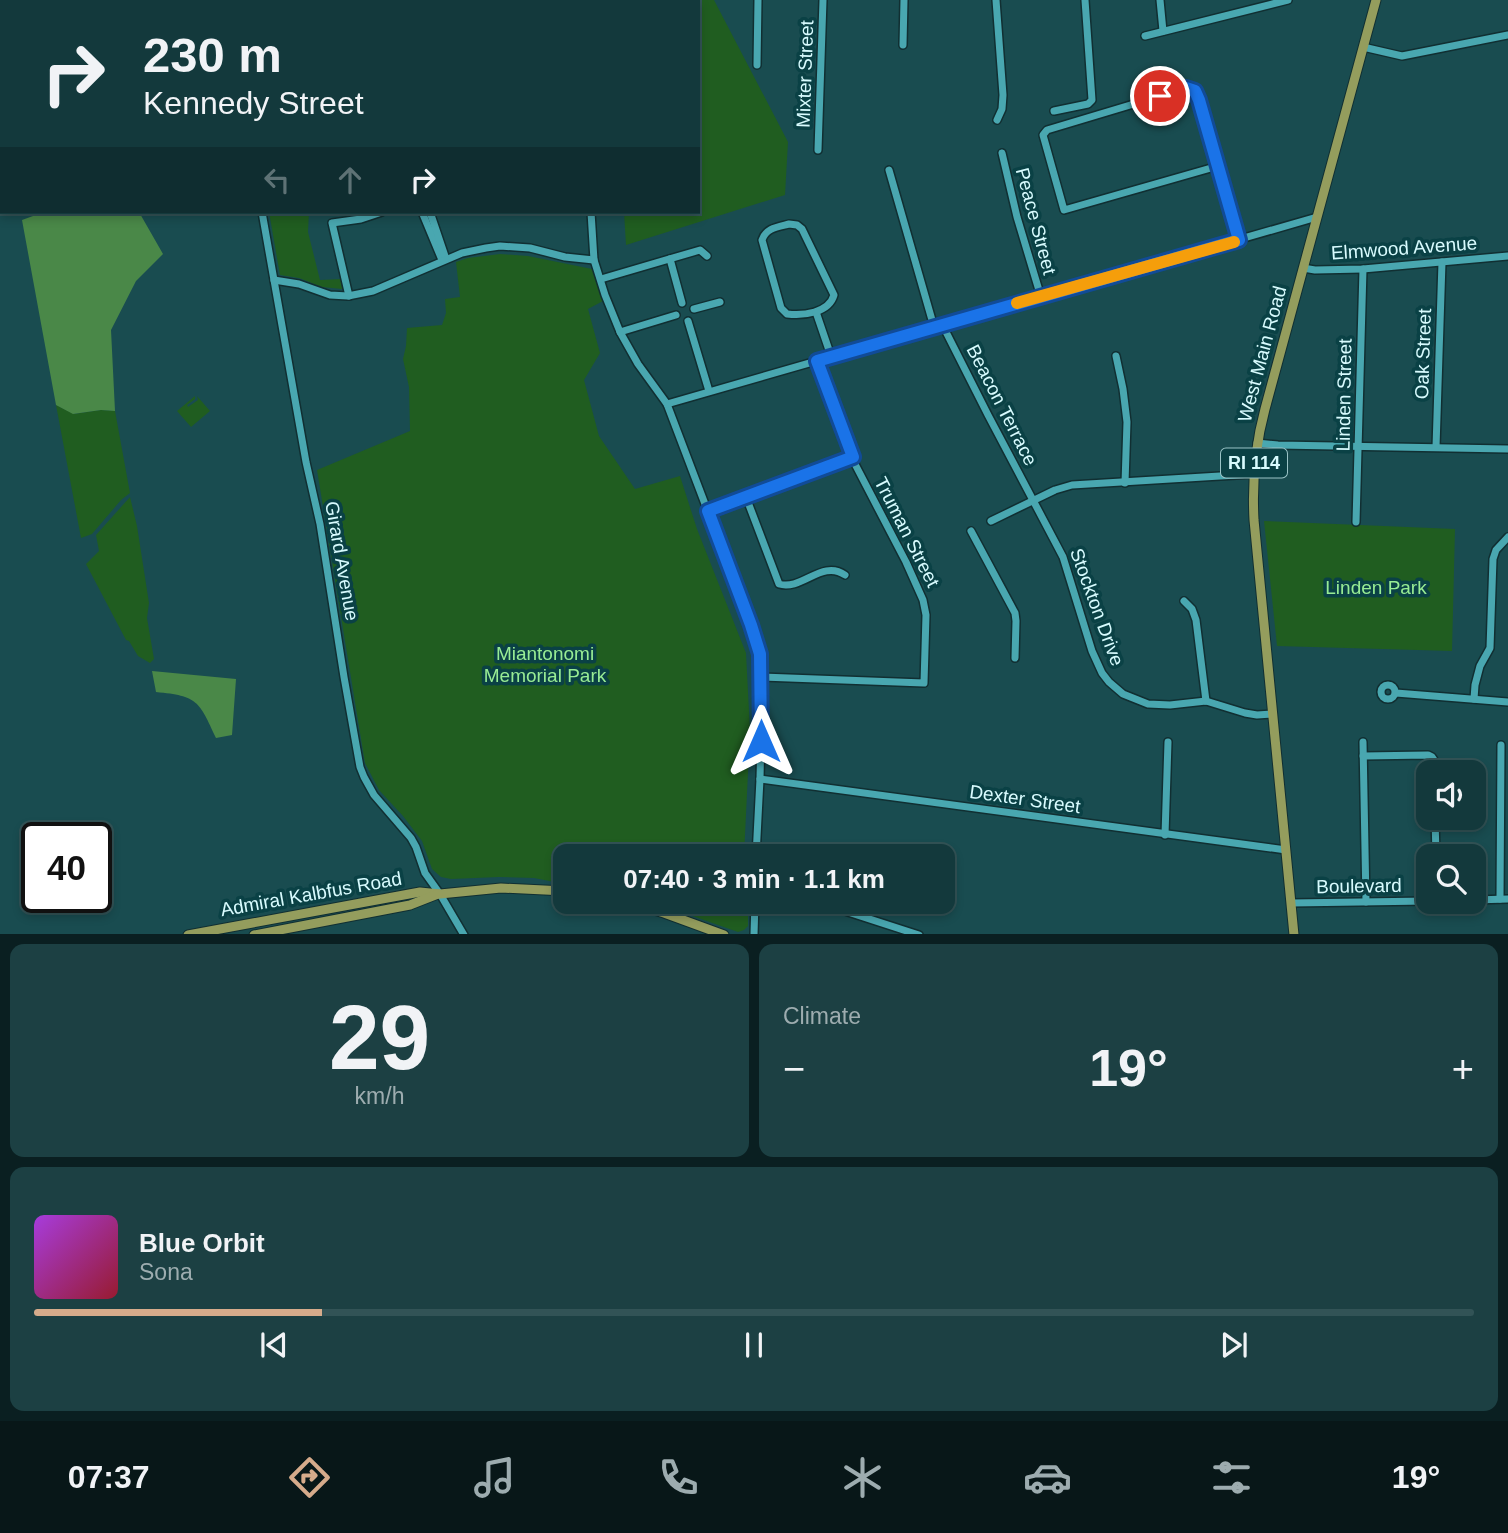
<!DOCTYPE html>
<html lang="en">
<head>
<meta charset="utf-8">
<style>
	body { margin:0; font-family:Helvetica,sans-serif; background:#1c4043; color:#f1f3f6; height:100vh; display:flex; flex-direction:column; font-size:26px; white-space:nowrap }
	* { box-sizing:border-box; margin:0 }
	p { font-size:23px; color:#9dacaf }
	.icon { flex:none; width:38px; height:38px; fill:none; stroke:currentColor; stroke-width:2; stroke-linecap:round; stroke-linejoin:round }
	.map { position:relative; height:934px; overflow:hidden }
	.side { display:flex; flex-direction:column; gap:10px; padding:10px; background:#0a1f21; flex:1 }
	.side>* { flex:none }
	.top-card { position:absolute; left:0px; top:0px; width:700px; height:214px; box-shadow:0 4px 10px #0003,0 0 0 2px #325356; background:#13393c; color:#f1f3f6; overflow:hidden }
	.tools { position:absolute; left:1416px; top:760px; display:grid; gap:14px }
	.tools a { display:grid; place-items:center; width:70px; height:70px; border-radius:14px; background:#13393c; box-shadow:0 4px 10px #0003,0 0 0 2px #325356; font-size:35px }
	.speed { position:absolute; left:21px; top:822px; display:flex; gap:14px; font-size:35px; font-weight:700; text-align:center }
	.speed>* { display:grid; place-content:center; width:91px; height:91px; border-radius:50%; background:#13393c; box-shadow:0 4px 10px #0003,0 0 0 2px #325356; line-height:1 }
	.speed .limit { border:4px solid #111; border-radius:10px; background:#fff; color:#111 }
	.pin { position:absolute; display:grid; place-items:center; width:60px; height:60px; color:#fff; margin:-30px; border:4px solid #fff; border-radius:50%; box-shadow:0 2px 7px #0007 }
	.me { position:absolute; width:77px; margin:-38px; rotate:0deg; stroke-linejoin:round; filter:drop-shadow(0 0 5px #0008) }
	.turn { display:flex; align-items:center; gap:24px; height:147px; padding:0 28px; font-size:32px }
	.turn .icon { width:91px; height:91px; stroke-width:2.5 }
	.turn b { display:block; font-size:49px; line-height:60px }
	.lanes { display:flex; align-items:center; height:66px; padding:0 28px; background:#0003; justify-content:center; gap:35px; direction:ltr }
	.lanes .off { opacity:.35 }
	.big { font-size:52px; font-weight:700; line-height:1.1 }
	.side .tile { flex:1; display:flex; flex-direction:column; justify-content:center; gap:10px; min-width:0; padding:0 24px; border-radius:14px; background:#1c4043 }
	.side .dial { align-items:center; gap:0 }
	.dial b { font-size:91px; line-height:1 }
	.song { display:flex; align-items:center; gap:21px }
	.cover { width:84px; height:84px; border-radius:10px; background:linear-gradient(135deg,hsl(280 70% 55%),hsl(350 70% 35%)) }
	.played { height:7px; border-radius:4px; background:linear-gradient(90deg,#d6ab8b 20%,#325356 20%) }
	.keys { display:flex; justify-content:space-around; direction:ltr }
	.heat { display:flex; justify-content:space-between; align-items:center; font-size:38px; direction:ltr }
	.side .tiles { flex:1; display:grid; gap:10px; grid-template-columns:1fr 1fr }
	.tile:last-child { grid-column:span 2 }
	.trip { position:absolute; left:553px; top:844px; width:402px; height:70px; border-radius:14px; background:#13393c; box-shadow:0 4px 10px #0003,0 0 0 2px #325356; font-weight:700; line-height:70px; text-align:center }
	.menu { display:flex; height:112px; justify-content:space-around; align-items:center; background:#081718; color:#9dacaf }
	.menu .icon { width:49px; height:49px }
	.menu .active { color:#d6ab8b }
	.menu b { font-size:32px; color:#f1f3f6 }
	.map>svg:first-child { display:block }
	.green { fill:#205d20 }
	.forest { fill:#4a8848 }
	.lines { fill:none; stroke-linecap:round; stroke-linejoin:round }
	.minor-casing { stroke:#112f32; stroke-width:10 }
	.major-casing { stroke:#112f32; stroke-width:11 }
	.highway-casing { stroke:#112f32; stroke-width:13 }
	.minor { stroke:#49a7b0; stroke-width:7 }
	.major { stroke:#949d5d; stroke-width:9 }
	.highway { stroke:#c69625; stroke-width:10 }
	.route-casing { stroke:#114b97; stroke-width:18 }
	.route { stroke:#1a73e8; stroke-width:12 }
	.slow { stroke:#f59e0b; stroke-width:12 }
	.labels { text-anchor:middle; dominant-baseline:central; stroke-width:7; stroke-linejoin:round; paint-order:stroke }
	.shield { fill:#0a4145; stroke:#9ac3c6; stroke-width:2 }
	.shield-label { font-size:18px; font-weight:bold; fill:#d8fbfe }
	.street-label { font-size:19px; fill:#d8fbfe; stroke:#0a4145 }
	.park-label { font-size:19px; fill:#98ec94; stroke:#0a4145 }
</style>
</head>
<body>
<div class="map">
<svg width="1508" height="935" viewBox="0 0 1508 935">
	<rect width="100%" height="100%" fill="#194c50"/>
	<g class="green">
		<polygon points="606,0 714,0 788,142 785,195 626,245 624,212 698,212 698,2 606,2"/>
		<polygon points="269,212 309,212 308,232 320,280 341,279 342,289 322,287 299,278 280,275"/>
		<polygon points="500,254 528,256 592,269 603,301 588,309 600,353 584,380 599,436 635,489 680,476 697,529 746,653 750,731 744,856 565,856 565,884 534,878 499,877 451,879 441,877 432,869 422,841 403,816 379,790 365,763 317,470 410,431 409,387 403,359 406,346 407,328 442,325 446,313 445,299 460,297 456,262 468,258"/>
		<polygon points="195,396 195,399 187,405 188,407 198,400 197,396 210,411 191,427 177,411"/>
		<polygon points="56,405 74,414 101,410 115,411 130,493 121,500 92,534 81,538"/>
		<polygon points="130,497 137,526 149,603 147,618 154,659 150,663 138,656 129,641 126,640 86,564 99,551 96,535"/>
		<polygon points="1264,521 1455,529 1452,651 1277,646"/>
		<polygon points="650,901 748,901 748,926 744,930 738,932"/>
	</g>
	<g class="forest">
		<polygon points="44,212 139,212 163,254 136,281 111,330 115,411 101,410 73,414 56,405 22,220"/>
		<path d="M152,671l84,8 -4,56 -16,3c-17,-37 -18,-42 -60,-46z"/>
	</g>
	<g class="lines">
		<defs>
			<g id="minor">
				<polyline points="226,0 227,2"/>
				<polyline points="299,0 300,2"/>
				<polyline points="366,0 366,2"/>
				<polyline points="374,0 375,2"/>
				<polyline points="448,0 448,2"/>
				<polyline points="523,0 523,2"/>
				<polyline points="996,0 1003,95 1002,109 997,120"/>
				<polyline points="1160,0 1163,31"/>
				<polyline points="155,2 162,0"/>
				<polyline points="599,2 600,0"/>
				<polyline points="1145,36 1288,0"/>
				<polyline points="903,45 904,0"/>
				<polyline points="1363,47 1402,56 1508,35"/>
				<polyline points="757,65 758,0"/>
				<polyline points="1054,111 1088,104 1092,100 1085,0"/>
				<polyline points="818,150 823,0"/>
				<polyline points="1002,153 1017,217 1041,297"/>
				<polyline points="1218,166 1064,210 1043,135 1047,130 1187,88 1195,91 1199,100 1239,240"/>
				<polyline points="889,170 934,327"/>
				<polyline points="262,212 306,462 320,524 344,677 360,767 364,777 374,795 411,838 416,847 425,873 440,894 464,935"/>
				<polyline points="422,212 442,260"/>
				<polyline points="430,212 446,259"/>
				<polyline points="591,212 594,260 605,295 620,332 638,364 667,404 751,625 760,654 762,689 760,779 756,856"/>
				<path d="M789,224l8,1 5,4 32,66c-5,18 -31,21 -47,19l-6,-6 -19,-68c4,-12 15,-13 27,-16z"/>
				<polyline points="670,259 682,303"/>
				<polyline points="1303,268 1315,270 1363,269 1508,256"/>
				<polyline points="601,279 700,250 707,256"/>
				<polyline points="274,280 299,284 330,295 348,296 373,291 462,253 486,248 500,246 530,248 565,257 594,260"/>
				<polyline points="349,296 332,223 361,219 382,212"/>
				<polyline points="694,309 720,302"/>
				<polyline points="816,312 831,356"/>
				<polyline points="688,321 709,391"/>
				<polyline points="942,324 988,415 1063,557 1092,651 1102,673 1109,682 1123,694 1148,704 1170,705 1206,701 1245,713 1257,715 1273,714"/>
				<polyline points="620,332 676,315"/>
				<polyline points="1116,356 1123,389 1127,422 1125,483"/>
				<polyline points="667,404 1317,217"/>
				<polyline points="1257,443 1278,445 1508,449"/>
				<polyline points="1436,447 1442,262"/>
				<path d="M746,497l33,87c23,7 43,-25 66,-9"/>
				<polyline points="708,511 853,457"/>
				<polyline points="991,521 1055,490 1072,485 1253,474"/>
				<polyline points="1356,522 1363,269"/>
				<polyline points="971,531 1015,613 1016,621 1015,658"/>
				<polyline points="1184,601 1192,609 1196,620 1206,701"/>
				<polyline points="761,677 924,683 926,615 923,600 906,562 856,466 817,361"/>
				<circle cx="1388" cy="692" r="7"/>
				<polyline points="1396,693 1508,702"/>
				<polyline points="1474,699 1475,685 1480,666 1490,648 1493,559 1496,550 1508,537"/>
				<polyline points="1363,742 1366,902"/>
				<polyline points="1363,756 1428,755 1432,757 1434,760 1434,772"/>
				<polyline points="760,779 1286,850"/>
				<polyline points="1435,817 1436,856"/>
				<polyline points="1165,835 1168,742"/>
				<polyline points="1500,899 1501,745"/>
				<polyline points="1474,900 1508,899"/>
				<polyline points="814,901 919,935"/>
				<polyline points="1291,903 1428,901"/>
				<polyline points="754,935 755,901"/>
			</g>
			<g id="major">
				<polyline points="624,901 664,913 724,935"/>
				<polyline points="188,935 420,892 440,894 501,888 565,891"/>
				<polyline points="254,935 410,905 438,894"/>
				<path d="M1294,935l-40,-415c-2,-38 1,-74 11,-111l111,-409"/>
			</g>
			<g id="highway">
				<polyline points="61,2 62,0"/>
				<polyline points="0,120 2,116"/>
			</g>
		</defs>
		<use href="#minor" class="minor-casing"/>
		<use href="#major" class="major-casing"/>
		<use href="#highway" class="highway-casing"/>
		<use href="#minor" class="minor"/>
		<use href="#major" class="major"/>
		<use href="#highway" class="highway"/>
	</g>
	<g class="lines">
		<defs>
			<polyline id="route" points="761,741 760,654 751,625 708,511 853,457 817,361 1239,240 1199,100 1195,91 1186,88 1160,96"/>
		</defs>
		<use href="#route" class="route-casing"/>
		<use href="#route" class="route"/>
		<polyline class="slow" points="1017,303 1234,242"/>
	</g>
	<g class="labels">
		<rect class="shield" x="1221" y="448.5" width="66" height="29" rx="5"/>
		<g class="shield-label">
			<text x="1254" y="463">RI 114</text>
		</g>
		<g class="street-label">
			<text transform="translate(805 74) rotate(-88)">Mixter Street</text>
			<text transform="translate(1036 221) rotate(75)">Peace Street</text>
			<text transform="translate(1404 248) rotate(-4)">Elmwood Avenue</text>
			<text transform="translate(1262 354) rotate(-75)">West Main Road</text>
			<text transform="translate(1423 354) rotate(-88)">Oak Street</text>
			<text transform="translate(1344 395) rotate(-89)">Linden Street</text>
			<text transform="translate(1002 405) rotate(63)">Beacon Terrace</text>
			<text transform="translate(907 532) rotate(63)">Truman Street</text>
			<text transform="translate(342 561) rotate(80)">Girard Avenue</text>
			<text transform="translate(1097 607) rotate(70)">Stockton Drive</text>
			<text transform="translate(1025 799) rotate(8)">Dexter Street</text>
			<text transform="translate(1359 886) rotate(-1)">Boulevard</text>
			<text transform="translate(311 894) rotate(-10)">Admiral Kalbfus Road</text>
		</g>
		<g class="park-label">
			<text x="1376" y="587">Linden Park</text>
			<text x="545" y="653">Miantonomi<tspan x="545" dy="22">Memorial Park</tspan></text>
		</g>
	</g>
</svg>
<div class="tools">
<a><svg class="icon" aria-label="sound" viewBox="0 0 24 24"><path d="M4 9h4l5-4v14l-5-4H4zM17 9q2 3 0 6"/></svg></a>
<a><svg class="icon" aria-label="search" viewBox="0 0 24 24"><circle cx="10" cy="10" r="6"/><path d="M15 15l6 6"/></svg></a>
</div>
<div class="speed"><div class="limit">40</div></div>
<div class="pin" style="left:1160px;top:96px;background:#d93025"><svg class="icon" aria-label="arrive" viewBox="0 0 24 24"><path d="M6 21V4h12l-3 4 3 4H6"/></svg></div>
<svg class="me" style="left:761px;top:741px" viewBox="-20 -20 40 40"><path d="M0-17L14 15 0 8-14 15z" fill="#1a73e8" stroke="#fff" stroke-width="4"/></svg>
<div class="trip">07:40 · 3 min · 1.1 km</div>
<div class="top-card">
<div class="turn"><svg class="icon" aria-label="right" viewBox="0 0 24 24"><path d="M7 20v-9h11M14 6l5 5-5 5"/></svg><div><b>230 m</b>Kennedy Street</div></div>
<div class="lanes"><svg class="icon off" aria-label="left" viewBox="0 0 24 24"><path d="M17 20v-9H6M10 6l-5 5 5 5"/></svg><svg class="icon off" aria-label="ahead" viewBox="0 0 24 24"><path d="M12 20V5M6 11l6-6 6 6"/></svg><svg class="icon" aria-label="right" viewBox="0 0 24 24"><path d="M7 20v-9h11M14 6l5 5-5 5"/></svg></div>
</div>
</div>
<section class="side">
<div class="tiles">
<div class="tile dial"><b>29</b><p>km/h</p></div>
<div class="tile"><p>Climate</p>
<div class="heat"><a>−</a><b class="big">19°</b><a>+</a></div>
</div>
<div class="tile">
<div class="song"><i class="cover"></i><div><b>Blue Orbit</b><p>Sona</p></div></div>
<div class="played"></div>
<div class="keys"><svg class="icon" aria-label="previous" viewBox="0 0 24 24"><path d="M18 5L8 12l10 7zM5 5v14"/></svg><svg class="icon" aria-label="pause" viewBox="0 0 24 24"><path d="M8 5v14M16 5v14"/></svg><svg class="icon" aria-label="next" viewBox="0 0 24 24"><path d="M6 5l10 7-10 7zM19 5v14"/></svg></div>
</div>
</div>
</section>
<nav class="menu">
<b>07:37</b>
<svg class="icon active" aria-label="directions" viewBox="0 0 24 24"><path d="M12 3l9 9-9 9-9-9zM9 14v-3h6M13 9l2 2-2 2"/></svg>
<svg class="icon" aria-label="music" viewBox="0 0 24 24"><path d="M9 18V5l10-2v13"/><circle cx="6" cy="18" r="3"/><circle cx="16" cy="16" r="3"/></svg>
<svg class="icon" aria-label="phone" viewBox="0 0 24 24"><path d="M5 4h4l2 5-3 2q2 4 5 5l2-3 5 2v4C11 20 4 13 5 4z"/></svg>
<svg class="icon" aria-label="climate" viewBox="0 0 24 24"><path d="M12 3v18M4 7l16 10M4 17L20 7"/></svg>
<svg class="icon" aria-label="car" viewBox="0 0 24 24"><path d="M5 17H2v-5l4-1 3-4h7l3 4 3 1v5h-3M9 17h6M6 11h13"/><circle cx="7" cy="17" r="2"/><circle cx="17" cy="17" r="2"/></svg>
<svg class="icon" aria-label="filters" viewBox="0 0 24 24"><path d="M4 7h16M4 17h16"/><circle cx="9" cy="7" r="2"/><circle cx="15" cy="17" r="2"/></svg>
<b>19°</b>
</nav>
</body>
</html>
